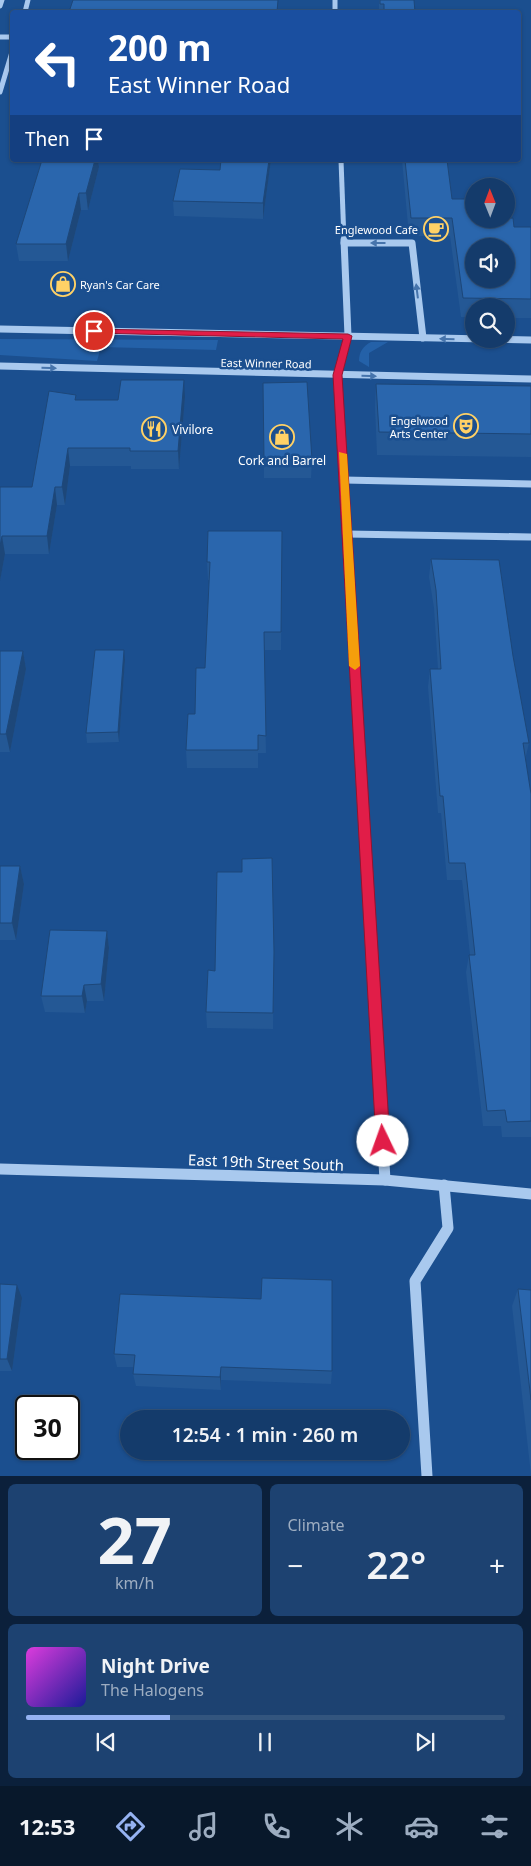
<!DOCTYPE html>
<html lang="en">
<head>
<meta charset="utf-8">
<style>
	body { margin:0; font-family:"Noto Sans",sans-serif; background:#1d4271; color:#f1f3f6; height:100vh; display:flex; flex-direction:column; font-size:19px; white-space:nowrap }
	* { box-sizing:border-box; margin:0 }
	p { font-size:16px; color:#9dadc1 }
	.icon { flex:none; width:28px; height:28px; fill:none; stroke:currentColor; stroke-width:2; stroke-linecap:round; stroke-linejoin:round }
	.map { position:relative; height:1476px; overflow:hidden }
	.panel { display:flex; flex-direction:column; gap:8px; padding:8px; background:#0b203b; flex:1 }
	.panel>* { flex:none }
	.guide { position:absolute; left:10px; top:10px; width:511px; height:152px; border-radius:5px; box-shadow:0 1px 4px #0004,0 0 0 1px #33557e; background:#1a4fa0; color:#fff; overflow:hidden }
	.needle { width:32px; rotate:359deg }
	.controls { position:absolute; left:465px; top:178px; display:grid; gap:10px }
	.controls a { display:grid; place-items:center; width:50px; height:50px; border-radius:50%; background:#143b6b; box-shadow:0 1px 4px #0004,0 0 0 1px #33557e; font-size:25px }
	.speed { position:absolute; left:15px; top:1395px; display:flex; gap:10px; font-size:25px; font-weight:700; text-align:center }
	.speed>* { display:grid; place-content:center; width:65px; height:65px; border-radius:50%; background:#143b6b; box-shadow:0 1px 4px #0004,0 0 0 1px #33557e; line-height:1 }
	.speed .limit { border:2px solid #111; border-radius:8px; background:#fff; color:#111 }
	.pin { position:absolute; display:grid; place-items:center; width:42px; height:42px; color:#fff; margin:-21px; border:2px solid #fff; border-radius:50%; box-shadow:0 1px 5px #0007 }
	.me { position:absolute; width:55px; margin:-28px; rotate:357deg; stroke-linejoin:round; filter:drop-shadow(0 0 4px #0008) }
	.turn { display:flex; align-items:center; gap:18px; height:105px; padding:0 15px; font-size:22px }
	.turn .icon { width:65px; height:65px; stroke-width:2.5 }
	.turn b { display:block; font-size:35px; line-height:42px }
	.then { display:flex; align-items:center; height:48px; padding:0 15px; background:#0003; gap:10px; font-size:19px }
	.big { font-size:38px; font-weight:600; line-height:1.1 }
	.panel .tile { flex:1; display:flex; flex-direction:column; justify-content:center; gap:8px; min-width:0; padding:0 18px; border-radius:8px; background:#1d4271 }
	.panel .dial { align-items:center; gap:0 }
	.dial b { font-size:65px; line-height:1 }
	.song { display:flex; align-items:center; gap:15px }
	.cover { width:60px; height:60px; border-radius:8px; background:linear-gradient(135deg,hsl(300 70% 55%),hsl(240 70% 35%)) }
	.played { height:5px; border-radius:2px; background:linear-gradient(90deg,#95b2f1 30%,#33557e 30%) }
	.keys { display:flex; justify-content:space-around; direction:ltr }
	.heat { display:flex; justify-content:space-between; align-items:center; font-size:28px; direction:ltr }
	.panel .tiles { flex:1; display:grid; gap:8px; grid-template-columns:1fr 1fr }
	.tile:last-child { grid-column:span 2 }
	.trip { position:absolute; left:120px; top:1410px; width:290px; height:50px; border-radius:25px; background:#143b6b; box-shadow:0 1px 4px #0004,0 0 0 1px #33557e; font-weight:600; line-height:50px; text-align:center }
	.tabs { display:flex; height:80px; justify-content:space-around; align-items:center; background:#08182b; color:#9dadc1 }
	.tabs .icon { width:35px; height:35px }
	.tabs .selected { color:#95b2f1 }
	.tabs b { font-size:22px; color:#f1f3f6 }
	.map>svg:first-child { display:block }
	.green { fill:#2461a8 }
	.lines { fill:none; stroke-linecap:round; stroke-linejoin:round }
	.minor-far3 { stroke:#a9c9ee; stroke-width:5 }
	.minor-far2 { stroke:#a9c9ee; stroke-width:7 }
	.minor-far1 { stroke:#a9c9ee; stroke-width:9 }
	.minor { stroke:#a9c9ee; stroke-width:11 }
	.wall { fill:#245895 }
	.shaded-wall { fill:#1d4779 }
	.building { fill:#2a66ad; stroke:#1d4779; fill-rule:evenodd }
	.oneway { fill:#4674ac }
	.route { fill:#e11d48; stroke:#92132f }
	.slow { fill:#f59e0b }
	.labels { text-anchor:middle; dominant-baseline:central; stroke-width:5; stroke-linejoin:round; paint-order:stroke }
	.far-poi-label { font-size:11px; fill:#fff; stroke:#1b4f8f; text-anchor:end }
	.far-street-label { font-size:11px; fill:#fff; stroke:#1b4f8f }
	.poi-label { font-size:12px; fill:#fff; stroke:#1b4f8f; text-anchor:start }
	.near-street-label { font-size:15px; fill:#fff; stroke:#1b4f8f }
</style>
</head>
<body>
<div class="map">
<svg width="531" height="1476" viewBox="0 0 531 1476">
	<rect width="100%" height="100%" fill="#1b4f8f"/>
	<g class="green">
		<polygon points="0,339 218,340 216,350 101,347 97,361 0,355"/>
		<path d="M371,342h17l-19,11v14l-10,-6c0,-9 4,-15 12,-19z"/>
	</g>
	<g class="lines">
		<g class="minor-far3">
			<polyline points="335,0 335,12"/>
			<polyline points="0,6 2,0"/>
			<polyline points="25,12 28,0"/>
			<polyline points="0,37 12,37"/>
			<polyline points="0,92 12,52"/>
			<polyline points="341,160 344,241"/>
		</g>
		<g class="minor-far2">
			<polyline points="344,240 348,336 338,375 348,552"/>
			<polyline points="344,243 412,243 423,338"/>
			<polyline points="0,329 531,340"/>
			<polyline points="0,366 531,379"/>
			<polyline points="344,480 531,484"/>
			<polyline points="347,534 531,537"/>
		</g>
		<polyline class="minor-far1" points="348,551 372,955"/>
		<g class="minor">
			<polyline points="372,954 385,1180"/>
			<polyline points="0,1169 385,1180 531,1194"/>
			<polyline points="427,1476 415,1281 448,1228 444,1185"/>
		</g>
	</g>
	<g class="wall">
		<polygon points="379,0 414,0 415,12 379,12"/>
		<polygon points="42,160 98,160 99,167 88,210 81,210 68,261 19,261 16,244"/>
		<polygon points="271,160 263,219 174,216 173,201 220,170"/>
		<polygon points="402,160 447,160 452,199 474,219 514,227 531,227 531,318 506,318 506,306 474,306 474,317 461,317 450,236 409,236"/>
		<polygon points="263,383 312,460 311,478 264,478"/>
		<polygon points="376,384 531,386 531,457 377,455 375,407"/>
		<polygon points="185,397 179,469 131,469 131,466 70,466 65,505 57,505 49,554 5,554 0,581 0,487 32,487 77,400 118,400"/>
		<polygon points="282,531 281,650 264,650 266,753 258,753 258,768 187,768 186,750 195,714 205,668 209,580 208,580 207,562"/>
		<polygon points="431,559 513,656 529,743 525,760 531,794 531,1137 502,1137 501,1126 483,1126 466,972 469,955 470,955 462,880 447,880 441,813 438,813 428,687 430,669 438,669 434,608 429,577"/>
		<polygon points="0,651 23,651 26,669 10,752 0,752"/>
		<polygon points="125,660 119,742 87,743 86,733"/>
		<polygon points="0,866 20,866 24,884 16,940 0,940"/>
		<polygon points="242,872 274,952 273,1029 207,1028 206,1012 215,971"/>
		<polygon points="107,931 109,948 104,1001 87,1001 85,1013 45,1012 41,996"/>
		<polygon points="0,1284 22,1298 12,1371 0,1371"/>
		<polygon points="518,1289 531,1290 531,1475 512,1306"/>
		<polygon points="120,1294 332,1371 331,1384 221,1380 221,1390 136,1386 133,1374 134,1367 117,1367 114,1354"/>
	</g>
	<g class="shaded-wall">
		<polygon points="95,160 98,160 99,167 88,210 86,193"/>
		<polygon points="269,160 271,160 263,219 263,203"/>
		<polygon points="79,193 81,210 68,261 66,244"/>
		<polygon points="184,380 185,397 179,469 178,451"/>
		<polygon points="68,448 70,466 65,505 62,487"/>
		<polygon points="55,487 57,505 49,554 47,536"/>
		<polygon points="2,536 5,554 0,581 0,546"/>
		<polygon points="124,650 125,660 119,742 118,732"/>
		<polygon points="23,651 26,669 10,752 6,734"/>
		<polygon points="20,866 24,884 16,940 12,923"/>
		<polygon points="107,931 109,948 104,1001 101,984"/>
		<polygon points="84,985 87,1001 85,1013 82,996"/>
		<polygon points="17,1285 22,1298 12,1371 7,1359"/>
		<polygon points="221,1367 221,1390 220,1377"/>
	</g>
	<g class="building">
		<polygon points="73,0 278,0 277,12 69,12"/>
		<polygon points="380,0 414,0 415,12 384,12 384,4 380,4"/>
		<polygon points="42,160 95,160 86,193 79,193 66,244 16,244"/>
		<polygon points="221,160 269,160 263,203 173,201 180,169 220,170"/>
		<path d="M405,160h42l5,39h22v20l39,-1 1,9h17v72l-68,-1 -11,-80h-41zM474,246h32v33h-32z"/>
		<polygon points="121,380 184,380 178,451 130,451 130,448 68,448 62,487 55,487 47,536 2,536 0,546 0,487 32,487 49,391 76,395 75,400 118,400"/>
		<polygon points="307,382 312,460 264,460 263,383"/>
		<polygon points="376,384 531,386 531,434 379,432"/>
		<polygon points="208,531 282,531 281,632 264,632 266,736 258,735 258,750 186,750 188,714 195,714 196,668 205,668 210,562 207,562"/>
		<polygon points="431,559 499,560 513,656 529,743 523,743 531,794 531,1121 507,1122 505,1110 487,1111 469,955 475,955 465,863 449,863 443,796 440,796 430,669 441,669 436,590"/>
		<polygon points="95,650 124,650 118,732 86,733"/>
		<polygon points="0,651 23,651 6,734 0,734"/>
		<polygon points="272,858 274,952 273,1013 206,1012 208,970 215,971 217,872 242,872 242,859"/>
		<polygon points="0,866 20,866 12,923 0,923"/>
		<polygon points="50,930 107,931 101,984 84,985 82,996 41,996"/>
		<polygon points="262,1278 332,1280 332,1371 221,1367 220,1377 133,1374 135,1355 114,1354 120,1294 261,1299"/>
		<polygon points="0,1284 17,1285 7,1359 0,1359"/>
		<polygon points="518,1289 531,1290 531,1400"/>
	</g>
	<defs><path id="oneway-solid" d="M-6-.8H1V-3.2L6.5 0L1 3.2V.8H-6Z" transform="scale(1.25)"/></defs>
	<g class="oneway">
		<use href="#oneway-solid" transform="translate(378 243) rotate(-180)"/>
		<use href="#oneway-solid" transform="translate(417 291) rotate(-97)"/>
		<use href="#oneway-solid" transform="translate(447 339) rotate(-179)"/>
		<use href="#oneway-solid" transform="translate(49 368) rotate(1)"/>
		<use href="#oneway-solid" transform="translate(369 376) rotate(1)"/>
	</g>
	<polygon class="route" points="91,329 348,334 352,336 342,375 390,1141 388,1146 383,1148 378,1146 376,1141 333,375 343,339 94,333 91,333"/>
	<polygon class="slow" points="339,452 347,454 360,666 355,670 349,666"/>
	<defs>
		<symbol id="cafe-ring" viewBox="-11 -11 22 22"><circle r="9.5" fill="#1b4f8f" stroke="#ffd166" stroke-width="1.5"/><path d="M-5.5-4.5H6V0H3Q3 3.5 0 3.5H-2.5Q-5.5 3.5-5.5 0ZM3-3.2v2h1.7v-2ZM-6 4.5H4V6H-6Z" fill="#ffd166"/></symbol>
		<symbol id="shop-ring" viewBox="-11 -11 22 22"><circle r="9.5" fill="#1b4f8f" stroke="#ffd166" stroke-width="1.5"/><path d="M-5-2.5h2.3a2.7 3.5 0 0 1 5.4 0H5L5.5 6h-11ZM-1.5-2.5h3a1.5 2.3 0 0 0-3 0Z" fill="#ffd166"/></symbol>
		<symbol id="theatre-ring" viewBox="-11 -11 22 22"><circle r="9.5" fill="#1b4f8f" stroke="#ffd166" stroke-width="1.5"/><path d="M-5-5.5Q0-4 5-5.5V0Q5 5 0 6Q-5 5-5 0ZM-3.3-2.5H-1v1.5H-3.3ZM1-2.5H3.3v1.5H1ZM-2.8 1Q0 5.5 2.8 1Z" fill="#ffd166"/></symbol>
		<symbol id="restaurant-ring" viewBox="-11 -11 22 22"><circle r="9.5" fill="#1b4f8f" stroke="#ffd166" stroke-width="1.5"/><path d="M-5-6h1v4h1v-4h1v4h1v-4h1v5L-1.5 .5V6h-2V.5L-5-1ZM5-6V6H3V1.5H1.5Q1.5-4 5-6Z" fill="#ffd166"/></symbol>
	</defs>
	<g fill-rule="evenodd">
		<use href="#cafe-ring" x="422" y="215" width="28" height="28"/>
		<use href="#shop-ring" x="49" y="270" width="28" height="28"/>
		<use href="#theatre-ring" x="452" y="412" width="28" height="28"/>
		<use href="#restaurant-ring" x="140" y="415" width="28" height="28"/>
		<use href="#shop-ring" x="268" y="423" width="28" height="28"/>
	</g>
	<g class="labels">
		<g class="far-poi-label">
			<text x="418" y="229">Englewood Cafe</text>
			<text x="80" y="284" text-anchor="start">Ryan's Car Care</text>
			<text x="448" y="420">Engelwood<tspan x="448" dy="13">Arts Center</tspan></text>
		</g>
		<g class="far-street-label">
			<text transform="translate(266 363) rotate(1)">East Winner Road</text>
		</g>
		<g class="poi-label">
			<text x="172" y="429">Vivilore</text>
			<text x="282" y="460" text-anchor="middle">Cork and Barrel</text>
		</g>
		<g class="near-street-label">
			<text transform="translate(266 1162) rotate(2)">East 19th Street South</text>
		</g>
	</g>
</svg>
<div class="controls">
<a><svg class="needle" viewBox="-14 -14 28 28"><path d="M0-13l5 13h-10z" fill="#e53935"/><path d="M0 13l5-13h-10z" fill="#9dadc1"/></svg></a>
<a><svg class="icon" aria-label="sound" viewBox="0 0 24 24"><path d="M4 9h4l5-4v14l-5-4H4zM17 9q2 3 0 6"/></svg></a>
<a><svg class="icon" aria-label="search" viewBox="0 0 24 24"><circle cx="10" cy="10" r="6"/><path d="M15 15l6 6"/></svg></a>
</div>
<div class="speed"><div class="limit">30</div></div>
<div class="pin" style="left:94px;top:331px;background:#d93025"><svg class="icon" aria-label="arrive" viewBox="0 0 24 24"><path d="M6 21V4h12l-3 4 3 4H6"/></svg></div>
<svg class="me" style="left:383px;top:1141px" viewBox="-20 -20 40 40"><circle r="19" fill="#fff"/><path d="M0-13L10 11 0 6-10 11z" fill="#e11d48"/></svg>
<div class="trip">12:54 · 1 min · 260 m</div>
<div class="guide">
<div class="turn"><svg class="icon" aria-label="left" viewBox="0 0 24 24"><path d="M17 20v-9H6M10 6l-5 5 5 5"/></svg><div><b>200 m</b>East Winner Road</div></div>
<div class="then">Then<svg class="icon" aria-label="arrive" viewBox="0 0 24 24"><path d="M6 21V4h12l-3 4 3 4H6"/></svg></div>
</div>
</div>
<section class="panel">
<div class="tiles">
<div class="tile dial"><b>27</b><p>km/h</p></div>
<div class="tile"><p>Climate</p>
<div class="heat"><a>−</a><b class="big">22°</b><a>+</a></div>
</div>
<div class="tile">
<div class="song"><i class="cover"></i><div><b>Night Drive</b><p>The Halogens</p></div></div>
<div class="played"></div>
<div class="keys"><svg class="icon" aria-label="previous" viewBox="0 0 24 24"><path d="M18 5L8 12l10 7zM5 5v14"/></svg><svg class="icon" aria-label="pause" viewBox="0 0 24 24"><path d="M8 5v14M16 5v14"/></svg><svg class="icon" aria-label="next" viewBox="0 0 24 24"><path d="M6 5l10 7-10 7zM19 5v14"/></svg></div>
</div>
</div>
</section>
<nav class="tabs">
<b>12:53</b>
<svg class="icon selected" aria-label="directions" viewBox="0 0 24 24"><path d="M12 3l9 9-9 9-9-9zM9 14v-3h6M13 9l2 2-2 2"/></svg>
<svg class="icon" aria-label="music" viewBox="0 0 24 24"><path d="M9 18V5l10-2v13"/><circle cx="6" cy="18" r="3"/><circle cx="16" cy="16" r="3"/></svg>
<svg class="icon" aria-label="phone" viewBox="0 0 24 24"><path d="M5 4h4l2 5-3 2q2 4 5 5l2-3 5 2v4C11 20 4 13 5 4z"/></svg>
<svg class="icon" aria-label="climate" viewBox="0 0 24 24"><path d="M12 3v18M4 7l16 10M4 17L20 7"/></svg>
<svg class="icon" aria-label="car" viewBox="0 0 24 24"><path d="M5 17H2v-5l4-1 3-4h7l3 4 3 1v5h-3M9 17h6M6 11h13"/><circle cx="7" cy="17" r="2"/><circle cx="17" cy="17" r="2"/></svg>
<svg class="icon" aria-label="filters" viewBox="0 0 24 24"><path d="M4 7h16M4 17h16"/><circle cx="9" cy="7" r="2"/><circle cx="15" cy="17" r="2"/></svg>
</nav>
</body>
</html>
